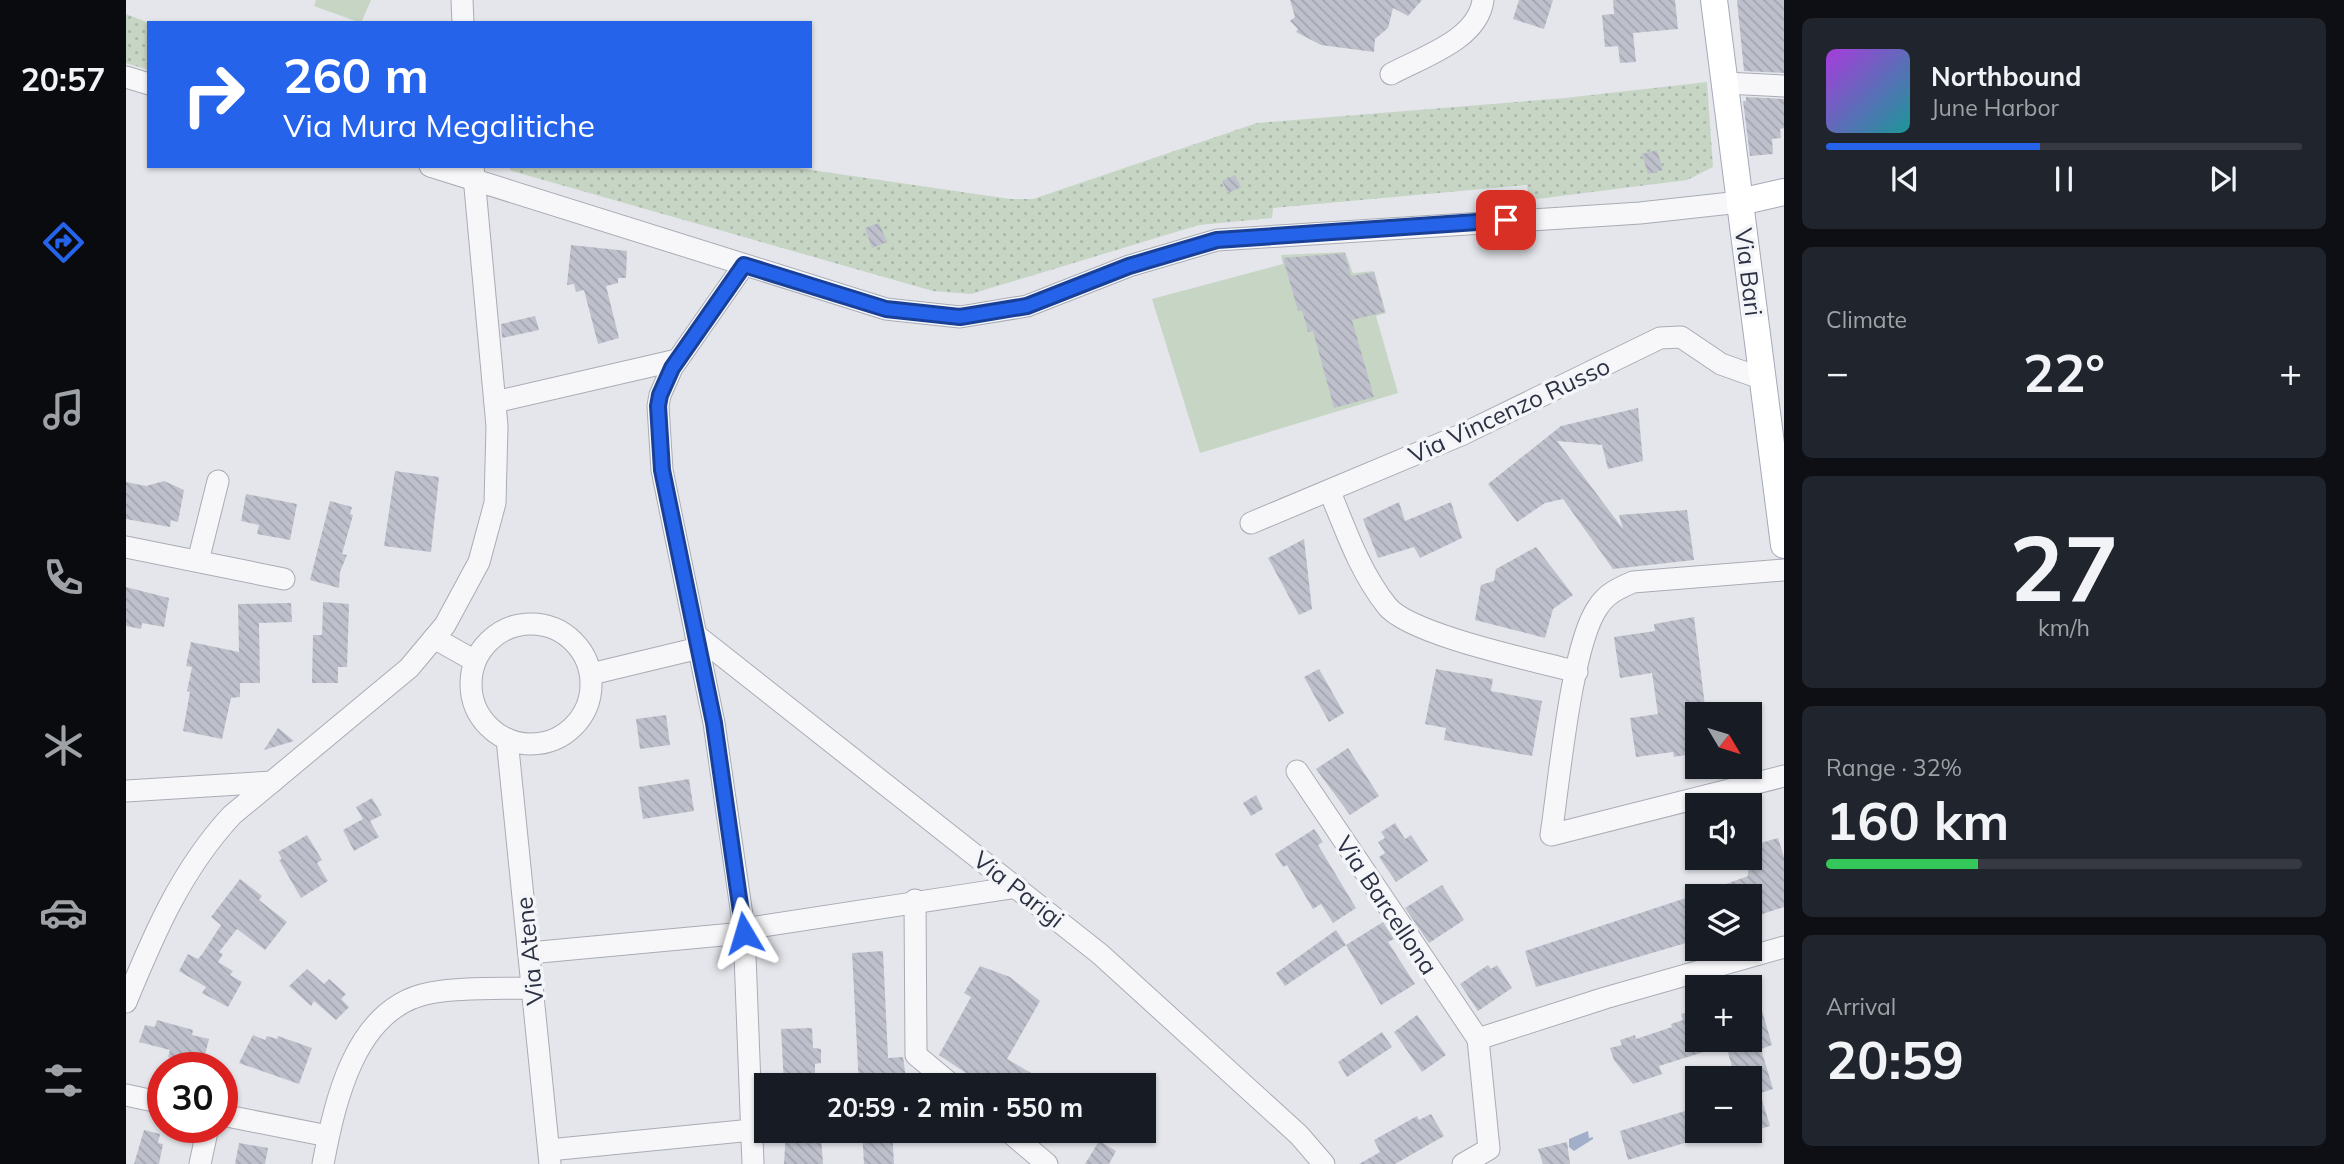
<!DOCTYPE html>
<html lang="en">
<head>
<meta charset="utf-8">
<style>
	body { margin:0; font-family:Mulish,sans-serif; background:#20242c; color:#f1f3f6; height:100vh; display:flex; flex-direction:column; font-size:26px; white-space:nowrap }
	* { box-sizing:border-box; margin:0 }
	p { font-size:23px; color:#9ea1a6 }
	.icon { flex:none; width:38px; height:38px; fill:none; stroke:currentColor; stroke-width:2; stroke-linecap:round; stroke-linejoin:round }
	.map { position:relative; flex:1; overflow:hidden }
	.sheet { display:flex; flex-direction:column; gap:18px; padding:18px; background:#0d0f14; width:560px }
	.sheet>* { flex:none }
	.top-card { position:absolute; left:21px; top:21px; width:665px; height:147px; border-radius:0px; box-shadow:0 2px 5px #0004; background:#2563eb; color:#fff; overflow:hidden }
	.needle { width:46px; rotate:128deg }
	.controls { position:absolute; left:1559px; top:702px; display:grid; gap:14px }
	.controls a { display:grid; place-items:center; width:77px; height:77px; border-radius:0px; background:#171b24; box-shadow:0 2px 5px #0004; font-size:35px }
	.speed { position:absolute; left:21px; top:1052px; display:flex; gap:14px; font-size:35px; font-weight:700; text-align:center }
	.speed>* { display:grid; place-content:center; width:91px; height:91px; border-radius:50%; background:#171b24; box-shadow:0 2px 5px #0004; line-height:1 }
	.speed .limit { border:10px solid #d22; background:#fff; color:#111 }
	.pin { position:absolute; display:grid; place-items:center; width:60px; height:60px; color:#fff; margin:-30px; border-radius:14px; box-shadow:0 4px 10px #0006 }
	.me { position:absolute; width:77px; margin:-38px; rotate:353deg; stroke-linejoin:round; filter:drop-shadow(0 0 5px #0008) }
	.turn { display:flex; align-items:center; gap:24px; height:147px; padding:0 21px; font-size:32px }
	.turn .icon { width:91px; height:91px; stroke-width:2.5 }
	.turn b { display:block; font-size:49px; line-height:60px }
	.big { font-size:52px; font-weight:700; line-height:1.1 }
	.sheet .tile { flex:1; display:flex; flex-direction:column; justify-content:center; gap:10px; min-width:0; padding:0 24px; border-radius:10px; background:#20242c }
	.sheet .dial { align-items:center; gap:0 }
	.dial b { font-size:91px; line-height:1 }
	.song { display:flex; align-items:center; gap:21px }
	.cover { width:84px; height:84px; border-radius:10px; background:linear-gradient(135deg,hsl(280 70% 55%),hsl(180 70% 35%)) }
	.played { height:7px; border-radius:4px; background:linear-gradient(90deg,#2563eb 45%,#363941 45%) }
	.keys { display:flex; justify-content:space-around; direction:ltr }
	.heat { display:flex; justify-content:space-between; align-items:center; font-size:38px; direction:ltr }
	.charge { height:10px; border-radius:5px; background:linear-gradient(90deg,#34c759 32%,#363941 0) }
	.trip { position:absolute; left:628px; top:1073px; width:402px; height:70px; border-radius:0px; background:#171b24; box-shadow:0 2px 5px #0004; font-weight:700; line-height:70px; text-align:center }
	main { display:flex; flex:1; min-height:0 }
	.menu { display:flex; flex-direction:column; width:126px; justify-content:space-around; align-items:center; background:#090b0e; color:#9ea1a6 }
	.menu .icon { width:49px; height:49px }
	.menu .current { color:#2563eb }
	.menu b { font-size:32px; color:#f1f3f6 }
	.map>svg:first-child { display:block }
	.park { fill:url(#park-dots) }
	.garden { fill:#c7d5c5 }
	.water { fill:#a1afca }
	.building { fill:url(#building-back-hatch) }
	.lines { fill:none; stroke-linecap:round; stroke-linejoin:round }
	.minor-casing { stroke:#a9acb5; stroke-width:23 }
	.major-casing { stroke:#a4a9b7; stroke-width:28 }
	.minor { stroke:#f7f7fa; stroke-width:21 }
	.major { stroke:#fff; stroke-width:26 }
	.route-casing { stroke:#184099; stroke-width:18 }
	.route { stroke:#2563eb; stroke-width:12 }
	.labels { text-anchor:middle; dominant-baseline:central; stroke-width:7; stroke-linejoin:round; paint-order:stroke }
	.street-label { font-size:24px; fill:#2c3143; stroke:#f4f5f8 }
</style>
</head>
<body>
<main>
<nav class="menu">
<b>20:57</b>
<svg class="icon current" aria-label="directions" viewBox="0 0 24 24"><path d="M12 3l9 9-9 9-9-9zM9 14v-3h6M13 9l2 2-2 2"/></svg>
<svg class="icon" aria-label="music" viewBox="0 0 24 24"><path d="M9 18V5l10-2v13"/><circle cx="6" cy="18" r="3"/><circle cx="16" cy="16" r="3"/></svg>
<svg class="icon" aria-label="phone" viewBox="0 0 24 24"><path d="M5 4h4l2 5-3 2q2 4 5 5l2-3 5 2v4C11 20 4 13 5 4z"/></svg>
<svg class="icon" aria-label="climate" viewBox="0 0 24 24"><path d="M12 3v18M4 7l16 10M4 17L20 7"/></svg>
<svg class="icon" aria-label="car" viewBox="0 0 24 24"><path d="M5 17H2v-5l4-1 3-4h7l3 4 3 1v5h-3M9 17h6M6 11h13"/><circle cx="7" cy="17" r="2"/><circle cx="17" cy="17" r="2"/></svg>
<svg class="icon" aria-label="filters" viewBox="0 0 24 24"><path d="M4 7h16M4 17h16"/><circle cx="9" cy="7" r="2"/><circle cx="15" cy="17" r="2"/></svg>
</nav>
<div class="map">
<svg width="1658" height="1164" viewBox="0 0 1658 1164">
	<defs>
		<pattern id="park-dots" width="8" height="8" patternUnits="userSpaceOnUse" patternTransform="scale(1.75)"><rect width="8" height="8" fill="#c7d5c5"/><path d="M2 2h.1M6 6h.1" fill="none" stroke="#abb7aa" stroke-width="1.8" stroke-linecap="round"/></pattern>
		<pattern id="building-back-hatch" width="6" height="6" patternUnits="userSpaceOnUse" patternTransform="scale(1.75)"><rect width="6" height="6" fill="#bec1cb"/><path d="M-1 5l2 2M0 0l6 6M5-1l2 2" fill="none" stroke="#a3a6b0"/></pattern>
	</defs>
	<rect width="100%" height="100%" fill="#e4e6eb"/>
	<g class="park">
		<polygon points="0,14 23,23 23,70 0,63"/>
		<polygon points="1581,82 1587,167 1561,180 1403,200 1401,185 1147,208 1146,218 1073,225 845,294 807,291 386,171 381,166 658,166 884,199 907,199 1131,123 1439,98"/>
	</g>
	<g class="garden">
		<polygon points="190,0 245,0 235,23 188,6"/>
		<polygon points="1219,252 1227,273 1248,271 1260,313 1250,316 1272,393 1074,453 1026,299 1157,264 1155,255"/>
	</g>
	<polygon class="water" points="1462,1131 1463,1138 1467,1137 1467,1139 1448,1151 1443,1147 1443,1139"/>
	<g class="building">
		<polygon points="1164,0 1296,0 1282,16 1267,8 1262,28 1249,39 1248,52 1195,45 1170,32 1172,29 1164,21 1169,17"/>
		<polygon points="1393,0 1427,0 1418,29 1387,19"/>
		<polygon points="1487,0 1549,0 1552,29 1507,33 1510,62 1494,63 1492,46 1479,47 1476,15 1488,14"/>
		<polygon points="1611,0 1658,0 1658,73 1618,71"/>
		<polygon points="1620,97 1658,99 1658,128 1654,129 1655,138 1646,139 1647,154 1624,156 1617,101 1620,101"/>
		<polygon points="1531,150 1537,170 1522,174 1516,154"/>
		<polygon points="1109,175 1115,187 1102,193 1096,181"/>
		<polygon points="753,223 761,242 746,248 739,228"/>
		<polygon points="445,245 501,251 500,278 492,278 492,283 480,286 493,338 472,344 458,290 450,292 448,284 441,285"/>
		<polygon points="1219,253 1225,276 1248,272 1259,312 1226,320 1248,397 1208,408 1187,331 1182,332 1176,310 1172,311 1157,258"/>
		<polygon points="409,316 413,330 376,338 375,324"/>
		<polygon points="1512,408 1517,461 1482,469 1476,445 1431,441 1497,529 1493,515 1561,510 1568,560 1487,569 1437,499 1419,503 1391,522 1362,484 1435,426"/>
		<polygon points="269,471 313,477 305,552 258,546"/>
		<polygon points="38,481 58,490 52,522 45,520 44,527 0,519 0,482 20,486"/>
		<polygon points="120,494 171,504 164,540 131,534 133,525 115,521"/>
		<polygon points="204,501 226,507 224,514 227,515 216,554 221,555 214,572 213,588 184,580"/>
		<polygon points="1273,502 1279,521 1325,502 1336,538 1294,558 1288,547 1252,558 1237,519"/>
		<polygon points="1178,539 1186,609 1173,615 1142,558"/>
		<polygon points="1410,547 1447,595 1427,609 1419,638 1349,620 1355,585 1368,581 1370,569"/>
		<polygon points="0,587 43,598 38,627 16,623 15,629 0,626"/>
		<polygon points="197,602 223,604 221,667 212,667 212,683 186,683 187,635 196,635"/>
		<polygon points="165,603 166,622 133,623 134,683 114,683 114,697 105,698 96,739 57,731 64,692 61,691 66,667 60,666 65,642 113,652 112,604"/>
		<polygon points="1568,617 1580,714 1572,714 1572,753 1548,757 1547,752 1510,757 1504,718 1532,714 1526,673 1494,678 1488,637 1529,631 1528,624"/>
		<polygon points="1193,669 1218,713 1203,722 1178,677"/>
		<polygon points="1310,669 1367,679 1365,691 1416,701 1406,756 1318,740 1320,728 1299,724"/>
		<polygon points="540,715 544,745 514,749 510,719"/>
		<polygon points="152,728 168,741 138,750"/>
		<polygon points="1222,748 1253,796 1224,815 1190,769"/>
		<polygon points="563,779 568,811 517,819 512,787"/>
		<polygon points="1130,795 1137,809 1125,816 1117,803"/>
		<polygon points="246,798 256,815 244,821 253,837 228,851 217,830 237,819 230,807"/>
		<polygon points="1269,823 1279,839 1285,835 1302,861 1270,882 1253,857 1259,853 1252,842 1259,838 1255,832"/>
		<polygon points="1188,829 1197,842 1192,845 1230,908 1207,923 1195,904 1187,909 1161,865 1157,867 1149,854"/>
		<polygon points="181,835 196,860 191,863 202,881 175,898 153,860 156,859 152,852"/>
		<polygon points="1652,838 1658,857 1658,907 1624,918 1624,896 1579,896 1578,892 1622,876 1622,861 1628,859 1624,846"/>
		<polygon points="114,879 136,896 133,900 161,922 139,950 111,929 93,952 97,954 92,962 107,971 104,975 116,982 102,1007 76,993 80,987 53,971 62,954 72,959 77,953 95,925 85,917"/>
		<polygon points="1316,885 1338,920 1303,943 1279,908"/>
		<polygon points="1572,894 1572,936 1559,940 1560,943 1410,987 1399,951"/>
		<polygon points="1257,922 1268,939 1262,942 1289,984 1255,1005 1220,945"/>
		<polygon points="1210,930 1220,945 1159,986 1150,973"/>
		<polygon points="757,951 762,1058 777,1057 781,1085 733,1085 726,953"/>
		<polygon points="1362,965 1365,969 1371,965 1386,988 1352,1011 1334,984"/>
		<polygon points="854,966 884,977 914,1001 881,1059 926,1085 858,1085 813,1055 845,997 838,993"/>
		<polygon points="181,969 198,984 203,979 220,994 215,999 223,1007 210,1020 188,1001 185,1006 163,986"/>
		<polygon points="1624,983 1628,983 1646,1045 1635,1049 1647,1089 1634,1093 1644,1126 1624,1132 1624,1078 1609,1078 1600,1045 1533,1066 1536,1074 1507,1084 1488,1060 1484,1048 1496,1045 1494,1040 1509,1035 1510,1039 1546,1027 1545,1024 1557,1020 1555,1014 1572,1010 1572,1040 1624,1040"/>
		<polygon points="1291,1015 1320,1055 1296,1072 1268,1032"/>
		<polygon points="31,1020 67,1030 66,1035 83,1039 76,1067 42,1057 44,1050 13,1042 19,1025 29,1027"/>
		<polygon points="686,1028 687,1048 695,1049 695,1063 689,1064 689,1085 658,1085 655,1029"/>
		<polygon points="1256,1032 1266,1047 1221,1077 1212,1062"/>
		<polygon points="127,1035 139,1040 141,1036 151,1039 152,1036 186,1048 173,1084 113,1063"/>
		<polygon points="1572,1107 1572,1139 1502,1160 1494,1131"/>
		<polygon points="1305,1114 1318,1136 1269,1164 1233,1164 1254,1152 1248,1140 1291,1116 1293,1120"/>
		<polygon points="18,1130 34,1134 32,1143 37,1144 33,1164 8,1164"/>
		<polygon points="660,1130 689,1130 689,1136 695,1137 697,1164 658,1164"/>
		<polygon points="736,1130 766,1130 768,1164 738,1164"/>
		<polygon points="973,1141 990,1151 983,1164 959,1164"/>
		<polygon points="1441,1142 1444,1164 1417,1164 1412,1149"/>
		<polygon points="113,1143 142,1148 139,1164 109,1164"/>
	</g>
	<g class="lines">
		<defs>
			<g id="minor">
				<polyline points="336,0 337,23"/>
				<path d="M1265,74c31,-17 87,-34 92,-74"/>
				<polyline points="0,77 23,84"/>
				<polyline points="1599,83 1658,86"/>
				<polyline points="304,166 760,309 834,317 901,306 1003,266 1091,240 1514,213 1614,202"/>
				<polyline points="618,265 546,368 534,395 532,406 536,470 588,723 618,929 627,1164"/>
				<polyline points="369,402 551,360"/>
				<path d="M1204,492c16,39 30,80 57,114 23,29 150,55 190,66"/>
				<polyline points="1125,523 1335,435 1534,338 1555,337 1595,364 1637,379"/>
				<polyline points="0,547 158,579"/>
				<polyline points="72,561 92,481"/>
				<path d="M1658,570l-151,12c-14,6 -27,12 -35,25 -27,38 -39,176 -47,228l233,-59"/>
				<circle cx="405" cy="684" r="60"/>
				<polyline points="570,635 974,954 1173,1135 1198,1164"/>
				<polyline points="308,638 349,661"/>
				<polyline points="465,674 573,648"/>
				<polyline points="381,739 424,1164"/>
				<polyline points="1171,771 1352,1039"/>
				<polyline points="0,791 146,782"/>
				<polyline points="789,900 790,1055 826,1085"/>
				<polyline points="618,929 891,887"/>
				<polyline points="403,953 618,933"/>
				<path d="M0,1002c28,-68 55,-132 106,-187l177,-147 36,-43 34,-63 16,-59 2,-77 -24,-260"/>
				<polyline points="0,1095 37,1103"/>
				<polyline points="96,1115 202,1136"/>
				<polyline points="881,1130 921,1164"/>
				<polyline points="423,1150 626,1130"/>
				<polyline points="74,1164 82,1127"/>
				<path d="M197,1164c12,-63 32,-157 107,-171 33,-6 70,-4 102,-5"/>
				<polyline points="1337,1164 1363,1149 1352,1039 1479,998 1658,947"/>
			</g>
			<g id="major">
				<polyline points="1588,0 1658,545"/>
				<polyline points="1614,202 1658,192"/>
			</g>
		</defs>
		<use href="#minor" class="minor-casing"/>
		<use href="#major" class="major-casing"/>
		<use href="#minor" class="minor"/>
		<use href="#major" class="major"/>
	</g>
	<g class="lines">
		<defs>
			<polyline id="route" points="618,933 588,723 536,470 532,406 534,395 546,368 618,265 760,309 834,317 901,306 1003,266 1091,240 1380,220"/>
		</defs>
		<use href="#route" class="route-casing"/>
		<use href="#route" class="route"/>
	</g>
	<g class="labels">
		<g class="street-label">
			<text transform="translate(1623 272) rotate(83)">Via Bari</text>
			<text transform="translate(1383 410) rotate(-25)">Via Vincenzo Russo</text>
			<text transform="translate(893 889) rotate(38)">Via Parigi</text>
			<text transform="translate(1261 905) rotate(56)">Via Barcellona</text>
			<text transform="translate(403 951) rotate(-96)">Via Atene</text>
		</g>
	</g>
</svg>
<div class="controls">
<a><svg class="needle" viewBox="-14 -14 28 28"><path d="M0-13l5 13h-10z" fill="#e53935"/><path d="M0 13l5-13h-10z" fill="#9ea1a6"/></svg></a>
<a><svg class="icon" aria-label="sound" viewBox="0 0 24 24"><path d="M4 9h4l5-4v14l-5-4H4zM17 9q2 3 0 6"/></svg></a>
<a><svg class="icon" aria-label="layers" viewBox="0 0 24 24"><path d="M12 4l9 5-9 5-9-5zM3 14l9 5 9-5"/></svg></a>
<a>+</a>
<a>−</a>
</div>
<div class="speed"><div class="limit">30</div></div>
<div class="pin" style="left:1380px;top:220px;background:#d93025"><svg class="icon" aria-label="arrive" viewBox="0 0 24 24"><path d="M6 21V4h12l-3 4 3 4H6"/></svg></div>
<svg class="me" style="left:618px;top:933px" viewBox="-20 -20 40 40"><path d="M0-17L14 15 0 8-14 15z" fill="#2563eb" stroke="#fff" stroke-width="4"/></svg>
<div class="trip">20:59 · 2 min · 550 m</div>
<div class="top-card">
<div class="turn"><svg class="icon" aria-label="right" viewBox="0 0 24 24"><path d="M7 20v-9h11M14 6l5 5-5 5"/></svg><div><b>260 m</b>Via Mura Megalitiche</div></div>
</div>
</div>
<section class="sheet">
<div class="tile">
<div class="song"><i class="cover"></i><div><b>Northbound</b><p>June Harbor</p></div></div>
<div class="played"></div>
<div class="keys"><svg class="icon" aria-label="previous" viewBox="0 0 24 24"><path d="M18 5L8 12l10 7zM5 5v14"/></svg><svg class="icon" aria-label="pause" viewBox="0 0 24 24"><path d="M8 5v14M16 5v14"/></svg><svg class="icon" aria-label="next" viewBox="0 0 24 24"><path d="M6 5l10 7-10 7zM19 5v14"/></svg></div>
</div>
<div class="tile"><p>Climate</p>
<div class="heat"><a>−</a><b class="big">22°</b><a>+</a></div>
</div>
<div class="tile dial"><b>27</b><p>km/h</p></div>
<div class="tile"><p>Range · 32%</p><b class="big">160 km</b><div class="charge"></div></div>
<div class="tile"><p>Arrival</p><b class="big">20:59</b></div>
</section>
</main>
</body>
</html>
